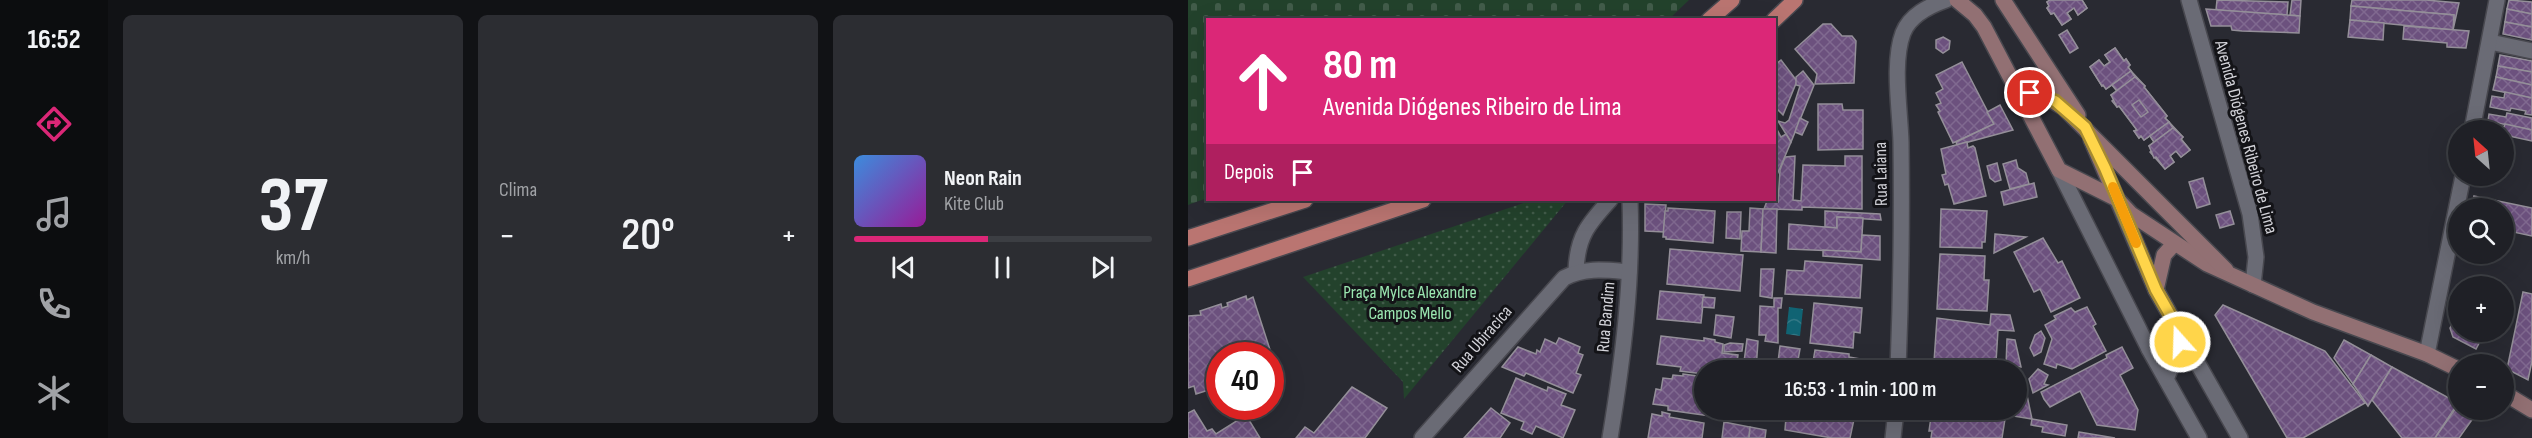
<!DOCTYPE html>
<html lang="pt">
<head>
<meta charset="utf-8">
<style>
	body { margin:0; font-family:"Sofia Sans Condensed",sans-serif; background:#2c2d32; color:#f1f3f6; height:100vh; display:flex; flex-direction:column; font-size:22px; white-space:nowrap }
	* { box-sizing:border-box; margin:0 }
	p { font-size:20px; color:#a1a3a7 }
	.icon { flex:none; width:33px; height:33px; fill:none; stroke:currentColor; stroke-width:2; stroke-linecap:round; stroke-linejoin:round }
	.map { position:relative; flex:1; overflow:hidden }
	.sheet { display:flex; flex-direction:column; gap:15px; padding:15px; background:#111215; width:1080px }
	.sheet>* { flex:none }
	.hud { position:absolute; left:18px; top:18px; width:570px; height:183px; border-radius:0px; box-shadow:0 6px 24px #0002,0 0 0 2px #3c3e43; background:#db2777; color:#fff; overflow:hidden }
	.needle { width:39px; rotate:333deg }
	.controls { position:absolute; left:1260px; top:120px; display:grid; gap:12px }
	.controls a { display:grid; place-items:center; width:66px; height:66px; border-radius:50%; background:#1f2026; box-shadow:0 6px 24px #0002,0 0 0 2px #3c3e43; font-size:30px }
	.speed { position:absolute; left:18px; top:342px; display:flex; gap:12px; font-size:30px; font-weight:700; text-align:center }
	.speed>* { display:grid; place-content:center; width:78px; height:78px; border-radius:50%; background:#1f2026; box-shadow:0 6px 24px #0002,0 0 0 2px #3c3e43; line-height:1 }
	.speed .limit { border:9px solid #d22; background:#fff; color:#111 }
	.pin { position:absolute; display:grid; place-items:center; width:51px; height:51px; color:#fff; margin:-26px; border:3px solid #fff; border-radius:50%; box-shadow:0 2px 6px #0007 }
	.me { position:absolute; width:66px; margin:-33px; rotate:340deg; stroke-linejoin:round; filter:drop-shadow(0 0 4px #0008) }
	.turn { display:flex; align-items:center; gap:21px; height:126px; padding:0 18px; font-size:27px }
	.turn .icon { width:78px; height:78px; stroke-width:2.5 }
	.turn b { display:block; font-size:42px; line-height:51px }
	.then { display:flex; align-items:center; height:57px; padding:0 18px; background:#0003; gap:12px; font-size:22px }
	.big { font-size:45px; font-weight:600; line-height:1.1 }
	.sheet .widget { flex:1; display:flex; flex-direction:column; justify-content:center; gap:9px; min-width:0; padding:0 21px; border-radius:9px; background:#2c2d32 }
	.sheet .dial { align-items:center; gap:0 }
	.dial b { font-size:78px; line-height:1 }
	.song { display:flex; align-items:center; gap:18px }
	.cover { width:72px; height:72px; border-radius:9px; background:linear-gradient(135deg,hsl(210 70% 55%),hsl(300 70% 35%)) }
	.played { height:6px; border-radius:3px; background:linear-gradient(90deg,#db2777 45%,#3c3e43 45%) }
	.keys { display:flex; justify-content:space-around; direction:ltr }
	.heat { display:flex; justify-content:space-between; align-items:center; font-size:33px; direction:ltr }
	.sheet .tiles { flex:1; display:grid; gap:15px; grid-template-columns:repeat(3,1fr) }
	.trip { position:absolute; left:506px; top:360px; width:333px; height:60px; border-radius:30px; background:#1f2026; box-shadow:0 6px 24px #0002,0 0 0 2px #3c3e43; font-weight:600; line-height:60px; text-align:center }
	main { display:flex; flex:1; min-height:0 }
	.tab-bar { display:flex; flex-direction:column; width:108px; justify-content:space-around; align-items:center; background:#0c0d0f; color:#a1a3a7 }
	.tab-bar .icon { width:42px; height:42px }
	.tab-bar .active { color:#db2777 }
	.tab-bar b { font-size:27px; color:#f1f3f6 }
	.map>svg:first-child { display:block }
	.cemetery { fill:url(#cemetery-stones) }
	.park { fill:url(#park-dots) }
	.water { fill:url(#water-waves) }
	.building { fill:url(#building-cross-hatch); stroke:#948f99; stroke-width:1.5; fill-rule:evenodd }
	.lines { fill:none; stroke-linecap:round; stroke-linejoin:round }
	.minor-casing { stroke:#48484f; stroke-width:18 }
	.tertiary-casing { stroke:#48484f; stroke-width:18 }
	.secondary-casing { stroke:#48484f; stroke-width:18 }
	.primary-casing { stroke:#48484f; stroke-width:18 }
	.minor { stroke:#6a6b75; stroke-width:15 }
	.tertiary { stroke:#6a6b75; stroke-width:15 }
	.secondary { stroke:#927073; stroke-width:15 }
	.primary { stroke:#ba7571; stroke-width:15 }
	.route-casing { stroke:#a68a30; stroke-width:15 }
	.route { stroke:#ffd54a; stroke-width:10 }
	.slow { stroke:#f59e0b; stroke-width:10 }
	.labels { text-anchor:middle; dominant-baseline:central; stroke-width:6; stroke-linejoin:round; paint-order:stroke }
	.street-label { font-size:18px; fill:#d3d3d9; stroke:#131317 }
	.park-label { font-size:18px; fill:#9be7b1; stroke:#131317 }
</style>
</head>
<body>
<main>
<nav class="tab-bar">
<b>16:52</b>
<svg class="icon active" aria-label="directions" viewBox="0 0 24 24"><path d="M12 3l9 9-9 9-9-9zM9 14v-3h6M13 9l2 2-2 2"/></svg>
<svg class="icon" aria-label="music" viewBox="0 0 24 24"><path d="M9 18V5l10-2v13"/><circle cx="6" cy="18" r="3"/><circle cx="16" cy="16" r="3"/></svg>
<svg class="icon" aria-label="phone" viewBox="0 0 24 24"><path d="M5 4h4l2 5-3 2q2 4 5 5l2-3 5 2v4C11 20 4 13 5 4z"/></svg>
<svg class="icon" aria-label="climate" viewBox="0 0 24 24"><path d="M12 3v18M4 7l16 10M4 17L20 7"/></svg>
</nav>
<section class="sheet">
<div class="tiles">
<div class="widget dial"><b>37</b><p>km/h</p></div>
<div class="widget"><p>Clima</p>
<div class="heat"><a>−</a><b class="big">20°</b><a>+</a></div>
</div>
<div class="widget">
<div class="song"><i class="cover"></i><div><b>Neon Rain</b><p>Kite Club</p></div></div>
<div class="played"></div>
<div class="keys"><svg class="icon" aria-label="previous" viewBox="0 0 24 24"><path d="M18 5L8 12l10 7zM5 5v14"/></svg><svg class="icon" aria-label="pause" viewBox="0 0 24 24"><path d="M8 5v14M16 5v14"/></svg><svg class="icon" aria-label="next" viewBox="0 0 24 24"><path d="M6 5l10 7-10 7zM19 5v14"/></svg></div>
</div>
</div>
</section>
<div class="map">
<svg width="1344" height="438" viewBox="0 0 1344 438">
	<defs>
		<pattern id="cemetery-stones" width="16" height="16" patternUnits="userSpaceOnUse" patternTransform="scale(1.5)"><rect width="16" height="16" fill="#23422c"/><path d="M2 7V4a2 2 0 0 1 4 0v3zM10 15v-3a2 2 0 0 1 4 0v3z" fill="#425c4a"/></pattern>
		<pattern id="park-dots" width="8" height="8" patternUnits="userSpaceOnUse" patternTransform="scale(1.5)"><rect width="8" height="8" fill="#23422c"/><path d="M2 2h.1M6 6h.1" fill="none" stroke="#425c4a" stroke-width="1.8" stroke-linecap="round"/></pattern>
		<pattern id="water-waves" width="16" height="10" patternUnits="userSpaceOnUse" patternTransform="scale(1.5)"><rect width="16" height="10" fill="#106373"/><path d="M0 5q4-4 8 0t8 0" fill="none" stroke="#327886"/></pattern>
		<pattern id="building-cross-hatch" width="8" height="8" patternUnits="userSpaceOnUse" patternTransform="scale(1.5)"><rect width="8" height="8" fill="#6c517e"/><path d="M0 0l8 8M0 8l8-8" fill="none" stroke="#806990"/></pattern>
	</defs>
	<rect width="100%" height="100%" fill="#292a32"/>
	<polygon class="cemetery" points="0,0 501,0 480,20 20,20 19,198 0,205"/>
	<polygon class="park" points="345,200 380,200 216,399 215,382 115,277"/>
	<polygon class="water" points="601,307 615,309 612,336 598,334"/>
	<g class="building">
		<polygon points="862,0 894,0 899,8 890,15 886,8 879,13 883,19 874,25 866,13 863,14 859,8 861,6 859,2"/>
		<polygon points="862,0 894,0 899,8 890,15 886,8 879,13 883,19 874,25 866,13 863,14 859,8 861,6 859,2"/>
		<polygon points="1029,0 1100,2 1099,15 1028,10"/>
		<polygon points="1104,0 1113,0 1112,16 1102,15"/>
		<polygon points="1164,0 1238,0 1271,3 1265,30 1266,15 1163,6"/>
		<polygon points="1321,0 1344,2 1344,14 1319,9"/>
		<polygon points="1163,6 1266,15 1265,30 1162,20"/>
		<polygon points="1018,9 1112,16 1111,33 1054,31 1044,30 1043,26 1023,26"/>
		<polygon points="1319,9 1344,14 1344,27 1317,22"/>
		<polygon points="1162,20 1196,23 1195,40 1160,37"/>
		<polygon points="1317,22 1344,27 1344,40 1315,34"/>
		<polygon points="635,24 643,24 654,36 664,36 668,41 666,83 627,84 629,74 607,49"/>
		<polygon points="1216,26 1281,31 1278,48 1259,47 1259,43 1215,39"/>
		<polygon points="879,30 890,48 882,53 871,35"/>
		<polygon points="755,37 762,41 761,49 755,53 748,48 748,40"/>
		<polygon points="927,48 936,61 938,59 942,65 940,67 943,71 957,86 956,87 979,116 977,118 981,122 995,137 993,139 1002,150 993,157 988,151 982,156 986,162 977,169 962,152 964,150 961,146 966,142 962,136 956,140 953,136 951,138 946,131 949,130 931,106 929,107 924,101 927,99 923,95 929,91 924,85 918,89 915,85 914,86 902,67 911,60 916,66 922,62 917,55"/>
		<polygon points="927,48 936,61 938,59 942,65 940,67 943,71 918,89 915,85 914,86 902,67 911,60 916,66 922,62 917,55"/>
		<polygon points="1312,55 1344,61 1344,72 1310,66"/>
		<polygon points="593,60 609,81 595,115 586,106 586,66"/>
		<polygon points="774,62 806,124 765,143 750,112 752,111 748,105 753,103 748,93 755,89 748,75"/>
		<polygon points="1310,66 1344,72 1344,85 1308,77"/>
		<polygon points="615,71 626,85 603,142 590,121 597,123 601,120 612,86 608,85 608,77"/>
		<polygon points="943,71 947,77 929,91 924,85"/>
		<path d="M947,77l10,9 -1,1 23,29 -2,2 4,4 -25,18 -3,-4 -2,2 -5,-7 3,-1 -18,-24 -2,1 -6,-12zM951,100l9,12 -7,5 -9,-12z"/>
		<polygon points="1308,77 1344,85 1344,98 1305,90"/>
		<polygon points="1317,92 1344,98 1344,115 1337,114 1338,111 1323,108 1322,111 1302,107 1304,96 1316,98"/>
		<polygon points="630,104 654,104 655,110 675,110 675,149 630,150"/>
		<polygon points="812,105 825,130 769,145 768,142 806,124 799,112"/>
		<polygon points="1319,113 1344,118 1344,130 1300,121 1301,114 1318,117"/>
		<polygon points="612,118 620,122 614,135 607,132"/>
		<polygon points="1300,121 1316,127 1317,124 1344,130 1344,141 1316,135 1316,130 1298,130"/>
		<polygon points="981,122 985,128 966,142 962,136"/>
		<polygon points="586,124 593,137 598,134 603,142 586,182"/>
		<polygon points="985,128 995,137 993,139 1002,150 993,157 988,151 982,156 986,162 977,169 968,157 966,158 961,146"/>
		<polygon points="779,142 780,148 785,146 787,148 798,196 766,204 760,184 757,185 754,175 758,174 753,149"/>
		<polygon points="607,156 605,200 613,201 615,165 657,166 657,156 674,156 674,209 614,207 614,210 576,209 579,201 590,202 592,170 597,157"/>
		<polygon points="828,160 830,168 838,173 841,184 822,189 815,164"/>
		<polygon points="809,163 813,180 807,182 802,178 799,166"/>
		<polygon points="1015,178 1022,204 1009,208 1001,182"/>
		<polygon points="846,183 849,197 816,205 813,192"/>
		<polygon points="1286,196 1344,208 1344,236 1316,230 1316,208 1284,208"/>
		<polygon points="457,204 478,205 476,232 457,231"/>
		<polygon points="480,208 527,211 525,243 478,239 478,237 475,237 477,211 480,211"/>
		<polygon points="562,208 575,209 573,252 553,251 554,231 561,231"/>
		<polygon points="575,209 589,209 588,253 573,252"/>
		<polygon points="753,209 799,211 797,242 794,242 794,248 752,247"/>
		<polygon points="637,211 692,214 693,220 649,217 649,228 637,227"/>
		<polygon points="1042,211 1046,224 1032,228 1028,215"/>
		<polygon points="539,212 553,212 552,239 538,238"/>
		<polygon points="649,217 675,218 673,252 600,249 601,224 649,228"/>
		<polygon points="807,234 838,237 806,253"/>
		<polygon points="674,235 692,236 692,260 635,256 635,250 673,252"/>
		<polygon points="855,238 870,263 874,261 892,298 863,312 852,289 846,292 826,252"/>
		<polygon points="482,249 555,255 552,291 479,284"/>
		<polygon points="752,254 797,256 796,280 801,280 799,311 749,309"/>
		<polygon points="617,261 674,265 672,298 597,294 599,270 616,271"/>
		<polygon points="573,269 586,269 584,298 572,296"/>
		<polygon points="472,291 516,295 513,323 469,319"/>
		<polygon points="1335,292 1344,294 1344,361 1340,380 1319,369"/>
		<polygon points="58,296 59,300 65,297 85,359 82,360 82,356 32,356 32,377 27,379 30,387 8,394 6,386 0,388 0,316 13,315 12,311 33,304 34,308 40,306 39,303"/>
		<polygon points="515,297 527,298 526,308 514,307"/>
		<polygon points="586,298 594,298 593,308 590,308 590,343 577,341 578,335 571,335 572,306 586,307"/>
		<polygon points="626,303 674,308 672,333 666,332 665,348 622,343"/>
		<polygon points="1035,305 1137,351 1177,403 1115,438 1099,438 1027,315"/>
		<polygon points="899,307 908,324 905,326 918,351 884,369 869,364 868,368 856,364 864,339 857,325 868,319 866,316 883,308 887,312"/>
		<polygon points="1270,312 1270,332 1297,332 1288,349 1265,337 1262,328"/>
		<polygon points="803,314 822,315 826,331 810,330 808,362 769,359 769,363 746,362 749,318 802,325"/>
		<polygon points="528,315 546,317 543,338 526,335"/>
		<polygon points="853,331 857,338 853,352 846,356 842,348 847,335"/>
		<polygon points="473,336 516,341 516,338 527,340 527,342 535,344 534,353 550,355 548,370 516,370 516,374 492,371 493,367 469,364"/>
		<polygon points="371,338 392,347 390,353 395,355 388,373 393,375 385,393 338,373 336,376 314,367 330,347 348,354 349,350 352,352 357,339 368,344"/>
		<polygon points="559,339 570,341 568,370 559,370 560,363 556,362"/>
		<polygon points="819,339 827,340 833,367 818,366"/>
		<polygon points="1156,340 1183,355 1165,384 1146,358"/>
		<polygon points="542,343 555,344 554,351 536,352 536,345"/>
		<polygon points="592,346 612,349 610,360 625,362 627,350 661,354 661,357 673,359 671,370 589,370"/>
		<polygon points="934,347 945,368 932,375 950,410 947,430 909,425 892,391 862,407 856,399 853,392 919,358 918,355"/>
		<polygon points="1183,355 1204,367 1180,406 1165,384"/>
		<polygon points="745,361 780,364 780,370 745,370"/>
		<polygon points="1204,367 1270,403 1247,438 1214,438 1184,400"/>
		<polygon points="850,369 860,375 856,384 860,385 845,393 841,379"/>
		<polygon points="495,374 509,376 509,379 516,380 516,410 537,410 536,418 480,410 480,406 465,404 468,389 473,390 475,378 484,379 485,375 495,376"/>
		<polygon points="328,378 359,391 360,387 378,394 373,405 387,410 375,438 348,426 344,434 333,429 336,422 313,413"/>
		<polygon points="828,385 837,386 844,419 819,415 820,410 828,410"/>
		<polygon points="164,387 199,408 177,438 108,438 117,427 126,433"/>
		<polygon points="1270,405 1270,410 1297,410 1293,417 1288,414 1271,438 1247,438"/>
		<polygon points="303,408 322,423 312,438 276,438"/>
		<polygon points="6,410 19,431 24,429 28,434 58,415 72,438 0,438 0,413"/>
		<polygon points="588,410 668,410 662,438 644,438 597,430 598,417 587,415"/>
		<polygon points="744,410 817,419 814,438 743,438 744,431 741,431"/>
		<polygon points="474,412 482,414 481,417 516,423 514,438 460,438 464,414 474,416"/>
		<polygon points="844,419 879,425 877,436 854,432 855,427 843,425"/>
		<polygon points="536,422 562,427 561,438 534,438"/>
		<polygon points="562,427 578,430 577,438 561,438"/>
		<polygon points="891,432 927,438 890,438"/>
	</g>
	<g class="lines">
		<defs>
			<g id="minor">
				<polyline points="1001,0 1062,214 1068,257 1065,285"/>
				<polyline points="1302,42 1344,51"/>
				<polyline points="1284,130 1309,0"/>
				<path d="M388,271c1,-34 12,-47 34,-71"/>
				<polyline points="1239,354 1275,176"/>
				<path d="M710,370c3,-76 4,-152 3,-228 -1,-32 -9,-80 2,-109 7,-18 26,-27 43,-33"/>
				<path d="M234,438l142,-160c21,-11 42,-8 65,-6"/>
				<path d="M422,438c13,-79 23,-159 20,-238"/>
				<polyline points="705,438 708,410"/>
			</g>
			<g id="tertiary">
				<polyline points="871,170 961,349 1011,438"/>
				<polyline points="930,201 968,290 1052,438"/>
				<polyline points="961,349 979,352 992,342 993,334"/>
				<polyline points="978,379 984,365 994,358 1007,360"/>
			</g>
			<g id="secondary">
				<polyline points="769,0 787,15 796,27 871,170 929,199 943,214 1019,264 1125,312 1239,354 1270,369"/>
				<polyline points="815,0 890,115"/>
				<polyline points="830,90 858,97 875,107 1038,270"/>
				<polyline points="903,139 929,199"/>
				<polyline points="968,290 976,255 986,244"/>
				<polyline points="1316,393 1344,410"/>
			</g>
			<g id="primary">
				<polyline points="521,20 544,0"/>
				<polyline points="586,20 607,0"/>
				<polyline points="0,238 117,200"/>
				<polyline points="0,279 235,200"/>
			</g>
		</defs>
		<use href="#minor" class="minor-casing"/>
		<use href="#tertiary" class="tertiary-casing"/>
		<use href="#secondary" class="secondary-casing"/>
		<use href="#primary" class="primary-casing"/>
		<use href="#minor" class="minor"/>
		<use href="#tertiary" class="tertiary"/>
		<use href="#secondary" class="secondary"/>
		<use href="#primary" class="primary"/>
	</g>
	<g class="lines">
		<defs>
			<polyline id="route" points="842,93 867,101 897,127 917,168 968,290 993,334 992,342"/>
		</defs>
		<use href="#route" class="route-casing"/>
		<use href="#route" class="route"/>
		<polyline class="slow" points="925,187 948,243"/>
	</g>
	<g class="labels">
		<g class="street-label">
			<text transform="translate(1058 137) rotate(75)">Avenida Diógenes Ribeiro de Lima</text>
			<text transform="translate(693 174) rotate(-91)">Rua Laiana</text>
			<text transform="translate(418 317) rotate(-85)">Rua Bandim</text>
			<text transform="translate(294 339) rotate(-49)">Rua Ubiracica</text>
		</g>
		<g class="park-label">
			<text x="222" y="292">Praça Mylce Alexandre<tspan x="222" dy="21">Campos Mello</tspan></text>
		</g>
	</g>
</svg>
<div class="controls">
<a><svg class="needle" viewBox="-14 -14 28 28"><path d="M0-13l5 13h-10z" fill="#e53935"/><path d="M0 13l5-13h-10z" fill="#a1a3a7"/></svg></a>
<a><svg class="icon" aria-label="search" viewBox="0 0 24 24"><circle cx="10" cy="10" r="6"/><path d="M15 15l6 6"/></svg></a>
<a>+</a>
<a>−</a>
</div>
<div class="speed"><div class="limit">40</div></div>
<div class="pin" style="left:842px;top:93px;background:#d93025"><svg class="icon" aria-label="arrive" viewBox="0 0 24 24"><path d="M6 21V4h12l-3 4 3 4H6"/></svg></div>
<svg class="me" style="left:992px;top:342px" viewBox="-20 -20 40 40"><circle r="17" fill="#ffd54a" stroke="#fff" stroke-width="3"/><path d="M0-11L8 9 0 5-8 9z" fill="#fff"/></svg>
<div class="trip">16:53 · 1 min · 100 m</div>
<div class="hud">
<div class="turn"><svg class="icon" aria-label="ahead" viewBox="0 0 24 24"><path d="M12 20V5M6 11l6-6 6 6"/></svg><div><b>80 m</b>Avenida Diógenes Ribeiro de Lima</div></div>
<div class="then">Depois<svg class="icon" aria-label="arrive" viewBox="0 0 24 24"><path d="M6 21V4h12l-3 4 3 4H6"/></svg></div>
</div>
</div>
</main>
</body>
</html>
